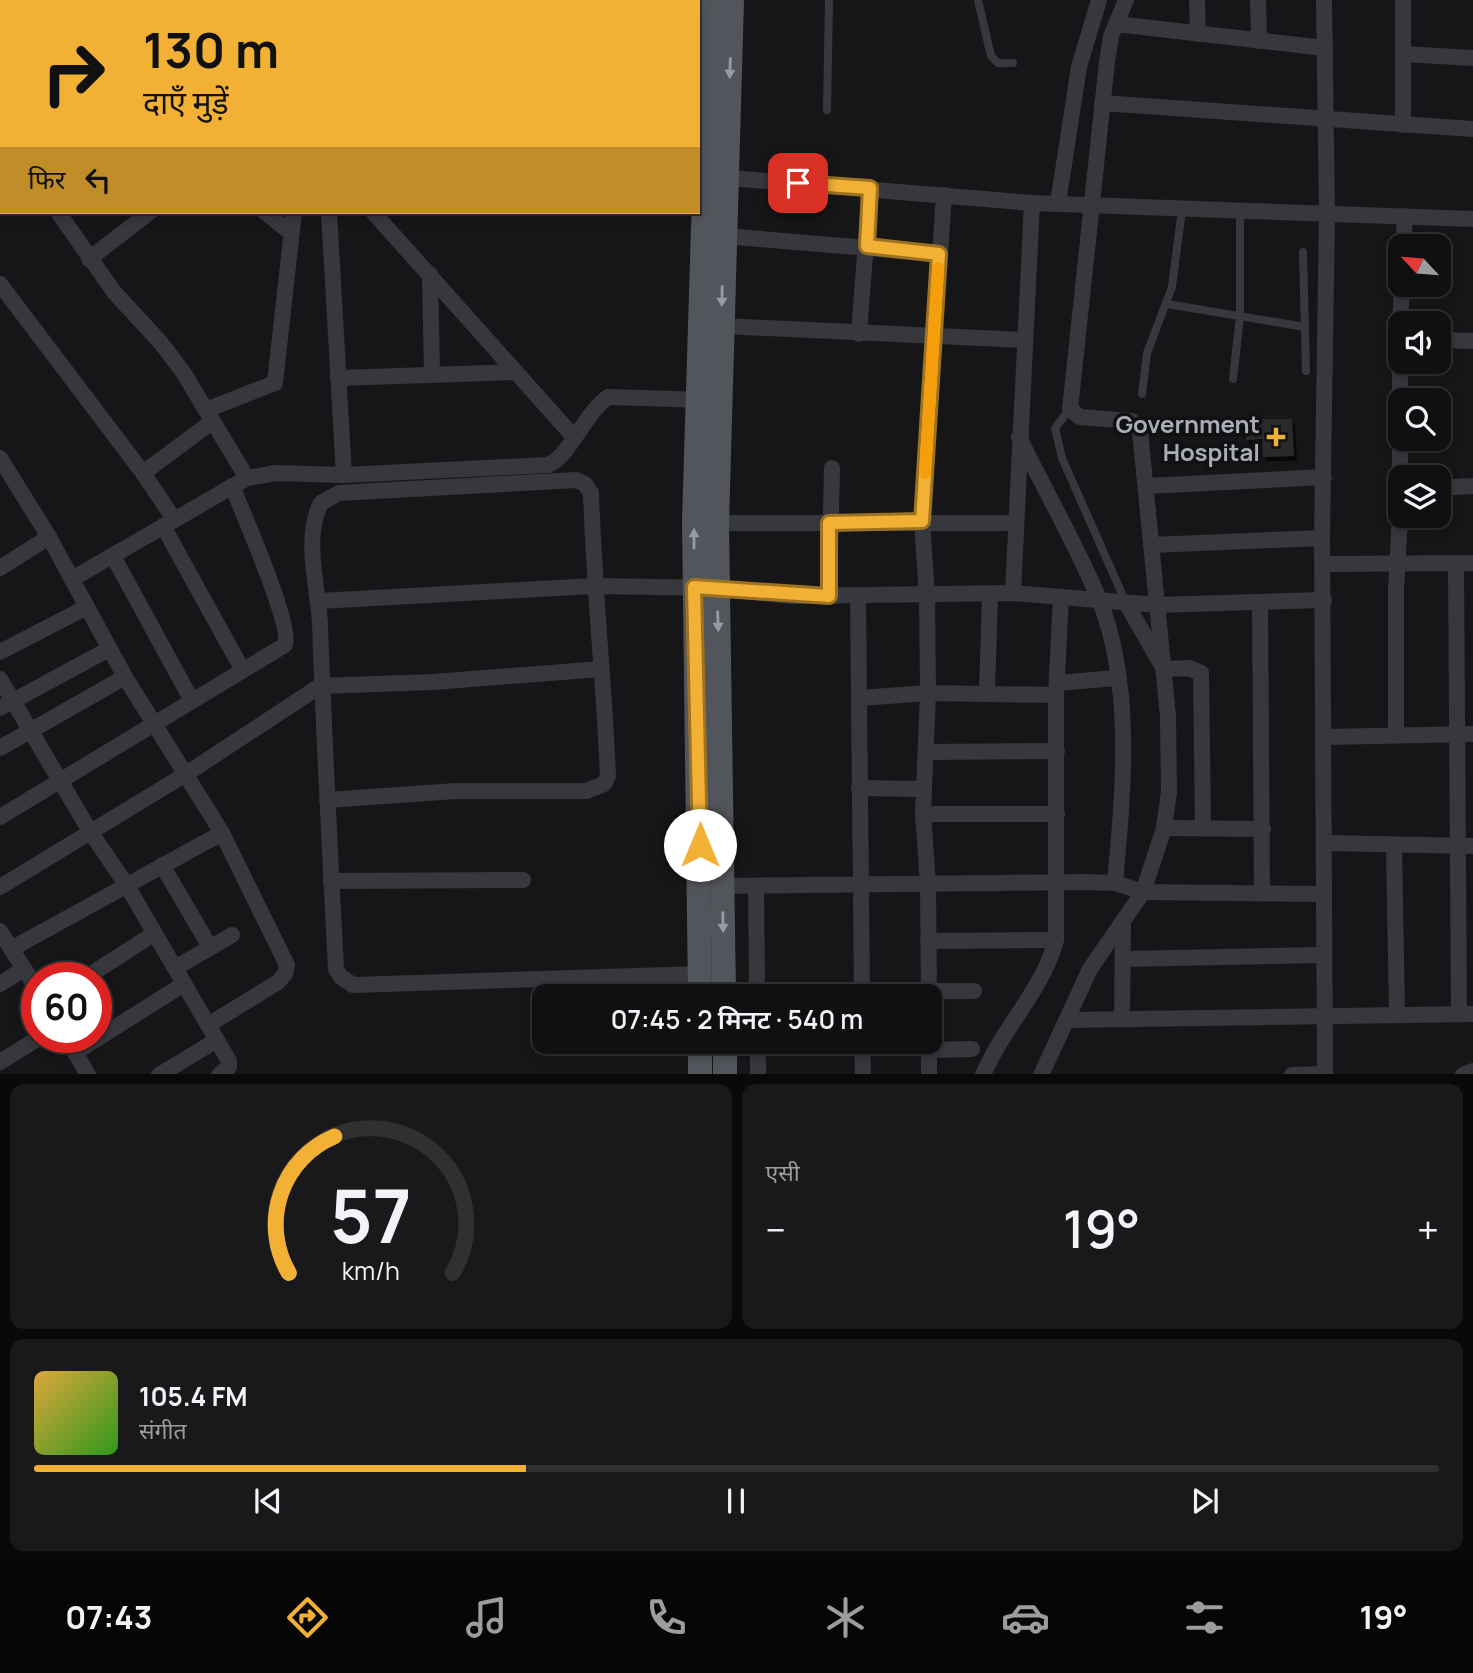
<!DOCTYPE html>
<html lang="hi">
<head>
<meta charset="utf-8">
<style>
	body { margin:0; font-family:Manrope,"Noto Sans Devanagari",sans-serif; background:#19191b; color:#f1f3f6; height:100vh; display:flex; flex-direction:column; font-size:26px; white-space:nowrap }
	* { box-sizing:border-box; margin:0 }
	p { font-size:23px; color:#9c9d9f }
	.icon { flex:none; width:38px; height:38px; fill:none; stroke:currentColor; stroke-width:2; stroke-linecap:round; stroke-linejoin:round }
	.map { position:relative; height:1074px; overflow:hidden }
	.panel { display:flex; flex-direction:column; gap:10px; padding:10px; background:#09090a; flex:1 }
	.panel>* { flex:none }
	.guide { position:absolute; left:0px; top:0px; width:700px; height:214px; box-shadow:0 4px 10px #0003,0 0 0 2px #303032; background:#f2b134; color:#111; overflow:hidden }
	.needle { width:46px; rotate:296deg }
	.buttons { position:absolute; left:1388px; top:234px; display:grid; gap:14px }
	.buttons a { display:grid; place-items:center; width:63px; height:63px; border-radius:14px; background:#101012; box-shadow:0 4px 10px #0003,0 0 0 2px #303032; font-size:35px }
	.speed { position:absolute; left:21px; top:962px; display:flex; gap:14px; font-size:35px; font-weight:700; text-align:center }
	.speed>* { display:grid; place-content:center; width:91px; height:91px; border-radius:50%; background:#101012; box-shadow:0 4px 10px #0003,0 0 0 2px #303032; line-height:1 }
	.speed .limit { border:10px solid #d22; background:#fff; color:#111 }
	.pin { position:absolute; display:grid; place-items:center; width:60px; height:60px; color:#fff; margin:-30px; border-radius:14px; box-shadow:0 4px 10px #0006 }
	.me { position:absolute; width:77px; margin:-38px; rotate:0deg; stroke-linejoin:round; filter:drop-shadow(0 0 5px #0008) }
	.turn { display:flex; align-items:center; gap:24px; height:147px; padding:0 28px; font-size:32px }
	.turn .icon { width:91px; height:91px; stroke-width:2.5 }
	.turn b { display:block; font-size:49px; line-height:60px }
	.then { display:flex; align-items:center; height:66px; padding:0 28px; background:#0003; gap:14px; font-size:26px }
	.big { font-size:52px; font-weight:600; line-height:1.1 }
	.panel .card { flex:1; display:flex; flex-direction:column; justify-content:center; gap:10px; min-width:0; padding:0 24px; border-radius:14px; background:#19191b }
	.panel .dial { align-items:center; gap:0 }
	.dial svg { height:182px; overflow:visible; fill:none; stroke:#303032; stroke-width:7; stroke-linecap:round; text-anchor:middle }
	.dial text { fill:#f1f3f6; stroke:none }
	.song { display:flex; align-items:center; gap:21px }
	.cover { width:84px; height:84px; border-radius:10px; background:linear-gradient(135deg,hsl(40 70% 55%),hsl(110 70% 35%)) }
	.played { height:7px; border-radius:4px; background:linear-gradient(90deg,#f2b134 35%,#303032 35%) }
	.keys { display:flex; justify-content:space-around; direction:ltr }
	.heat { display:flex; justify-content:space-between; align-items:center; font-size:38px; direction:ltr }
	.panel .tiles { flex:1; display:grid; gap:10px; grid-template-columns:1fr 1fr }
	.card:last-child { grid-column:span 2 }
	.trip { position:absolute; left:532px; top:984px; width:410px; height:70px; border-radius:14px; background:#101012; box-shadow:0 4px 10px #0003,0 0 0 2px #303032; font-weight:600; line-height:70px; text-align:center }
	.dock { display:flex; height:112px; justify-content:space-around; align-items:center; background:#060607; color:#9c9d9f }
	.dock .icon { width:49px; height:49px }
	.dock .current { color:#f2b134 }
	.dock b { font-size:32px; color:#f1f3f6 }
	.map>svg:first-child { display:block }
	.building { fill:#29292c; filter:url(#shadow) }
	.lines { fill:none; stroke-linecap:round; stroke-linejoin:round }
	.service { stroke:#37383d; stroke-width:8 }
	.minor { stroke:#37383d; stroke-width:16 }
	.primary { stroke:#53555c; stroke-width:24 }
	.oneway { fill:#979ba6 }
	.route-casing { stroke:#9d7322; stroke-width:18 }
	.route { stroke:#f2b134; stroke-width:12 }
	.slow { stroke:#f59e0b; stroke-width:12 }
	.poi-dot { fill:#f2b134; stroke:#111113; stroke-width:2.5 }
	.labels { text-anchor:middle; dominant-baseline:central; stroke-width:7; stroke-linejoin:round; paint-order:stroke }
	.poi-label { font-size:24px; font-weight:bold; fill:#a8adb8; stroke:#111113; text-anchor:end }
</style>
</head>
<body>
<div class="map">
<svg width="1473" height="1075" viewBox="0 0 1473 1075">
	<defs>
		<filter id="shadow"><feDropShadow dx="3" dy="5" stdDeviation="0" flood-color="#0009"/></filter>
	</defs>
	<rect width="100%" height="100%" fill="#161618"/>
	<polygon class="building" points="1241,419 1292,419 1294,456 1263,457 1262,439 1246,440 1246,433 1241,433"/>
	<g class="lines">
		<g class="service">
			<polyline points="978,0 991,56 998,63 1013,63"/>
			<polyline points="827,110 829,0"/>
			<polyline points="1303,252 1306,371"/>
			<polyline points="1167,304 1305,327"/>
			<polyline points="1233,379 1240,316 1240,211"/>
			<polyline points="1142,394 1147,353 1172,287 1182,209"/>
			<polyline points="1070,409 1055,428 1062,458 1126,603"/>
		</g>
		<g class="minor">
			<polyline points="118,0 120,2"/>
			<polyline points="262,0 265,2"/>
			<polyline points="340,0 380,2"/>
			<polyline points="1197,0 1198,34"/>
			<polyline points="1258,0 1259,41"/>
			<polyline points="1324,0 1327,214 1322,538 1325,1075"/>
			<polyline points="1403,0 1403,125"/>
			<polyline points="18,2 20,0"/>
			<polyline points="297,2 297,0"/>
			<polyline points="0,17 2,16"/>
			<polyline points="1116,24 1325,48"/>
			<polyline points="0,31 2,33"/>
			<polyline points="1404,54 1473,58"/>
			<polyline points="1102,103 1473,129"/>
			<polyline points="0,111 2,113"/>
			<polyline points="0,177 2,175"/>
			<polyline points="717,177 1032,203 1473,219"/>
			<polyline points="1058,203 1079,67 1099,0"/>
			<polyline points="58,212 114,292 161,343 183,372 247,478"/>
			<polyline points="265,212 291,233"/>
			<polyline points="329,212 344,475"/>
			<polyline points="373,212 573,436"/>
			<polyline points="724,236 939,254"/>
			<polyline points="1403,247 1405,216"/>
			<polyline points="89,259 150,212"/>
			<polyline points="430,274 432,375"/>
			<polyline points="0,284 143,473 174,519"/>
			<polyline points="1400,324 1402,285"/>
			<polyline points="722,326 1025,340"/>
			<polyline points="1400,332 1400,502"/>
			<polyline points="859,334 870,188"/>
			<polyline points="1438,340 1473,341"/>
			<polyline points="338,378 515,372"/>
			<polyline points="206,410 275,383 294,212"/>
			<path d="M1019,437c26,54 57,107 80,162 35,87 24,194 16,284"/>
			<polyline points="0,458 49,537 125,677 222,833 287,965 285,974 278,982 208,1025"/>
			<polyline points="143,473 213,421"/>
			<polyline points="1147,486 1324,477"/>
			<polyline points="1438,488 1473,486"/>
			<polyline points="717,523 1014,523"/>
			<polyline points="163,526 242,669"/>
			<polyline points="1151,545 1322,538"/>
			<polyline points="113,556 191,699"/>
			<polyline points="1323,564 1473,563"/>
			<polyline points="1456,564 1459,1014"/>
			<polyline points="0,568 49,537"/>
			<path d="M72,579l175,-101 29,-5 68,2 204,-10c22,-9 37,-52 60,-68l98,3"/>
			<polyline points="1013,593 1032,203"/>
			<polyline points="829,596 832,468"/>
			<polyline points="858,596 862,996"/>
			<polyline points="319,601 594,586 717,588 791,596 1013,593 1157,605 1324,600"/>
			<polyline points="1126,603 1164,669 1189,668 1201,673 1203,828"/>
			<polyline points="1260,604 1262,893"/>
			<polyline points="0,652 87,607"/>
			<polyline points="0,679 91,833 126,884 229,1061 229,1067 219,1075"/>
			<polyline points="1057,683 1117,678"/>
			<polyline points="987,693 990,594"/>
			<polyline points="860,698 928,693 1056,695"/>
			<polyline points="0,708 109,649"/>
			<polyline points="1396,735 1396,589 1400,516"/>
			<polyline points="1324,737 1473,734"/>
			<polyline points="0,748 125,677"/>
			<polyline points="926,752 1057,751"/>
			<polyline points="859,788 924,789"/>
			<path d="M327,800l129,-9h130l18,-7 4,-8c-4,-94 -14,-188 -17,-283l-6,-9 -9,-4 -237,13 -18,10c-18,35 -3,83 -1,121 4,115 10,230 16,345l5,8 12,8 347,-11"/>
			<polyline points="923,814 1057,814"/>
			<path d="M0,817l285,-172c8,-18 -43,-134 -53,-159"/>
			<polyline points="1164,828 1263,829"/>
			<polyline points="1325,843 1473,846"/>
			<polyline points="1394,845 1397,1015"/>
			<polyline points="162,865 210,947"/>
			<polyline points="331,881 523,880"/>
			<polyline points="715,886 1086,882 1115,883 1143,892 1323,894"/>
			<polyline points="756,886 757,996"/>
			<polyline points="0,887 186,774 320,686 433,682 601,669"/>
			<polyline points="0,931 37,989"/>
			<polyline points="928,941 1056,940"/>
			<polyline points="11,949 222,833"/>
			<polyline points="1123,959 1324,955"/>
			<polyline points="175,968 232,935"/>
			<polyline points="85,978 155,933"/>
			<polyline points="0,984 22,970"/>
			<polyline points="928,991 974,991"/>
			<polyline points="929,996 928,884 923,814 928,693 927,595 922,521 944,195"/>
			<polyline points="1122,1017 1123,922"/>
			<polyline points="1067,1020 1473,1014"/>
			<polyline points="67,1038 88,1075"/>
			<polyline points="758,1041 758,1075"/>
			<polyline points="862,1041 863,1075"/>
			<polyline points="929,1041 929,1075"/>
			<polyline points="929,1050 972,1049"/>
			<polyline points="76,1052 184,984"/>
			<polyline points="0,1062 39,1038"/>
			<polyline points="159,1075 217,1040"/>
			<path d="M983,1075c20,-48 60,-85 73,-135v-245l5,-98"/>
			<polyline points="1041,1075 1090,969 1143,892 1164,828 1169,792 1168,716 1140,431 1132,421 1080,417 1070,409 1107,62 1111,36 1126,0"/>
			<polyline points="1292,1075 1325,1074"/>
			<polyline points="1463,1075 1473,1071"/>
		</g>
		<g class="primary">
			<polyline points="700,996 694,521 710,0"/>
			<polyline points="724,996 717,523 732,0"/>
			<polyline points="700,1041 700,1075"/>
			<polyline points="725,1041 725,1075"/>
		</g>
	</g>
	<defs><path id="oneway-solid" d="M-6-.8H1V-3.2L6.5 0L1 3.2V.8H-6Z" transform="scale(1.75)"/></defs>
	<g class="oneway">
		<use href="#oneway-solid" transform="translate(730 68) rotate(92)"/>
		<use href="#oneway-solid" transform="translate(722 296) rotate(91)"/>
		<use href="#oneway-solid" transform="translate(694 539) rotate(-90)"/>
		<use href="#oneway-solid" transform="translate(718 621) rotate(88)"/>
		<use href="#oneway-solid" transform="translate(723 922) rotate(89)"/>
	</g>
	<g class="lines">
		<defs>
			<polyline id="route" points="700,845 694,587 829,596 829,523 922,521 939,254 867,246 870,188 798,183"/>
		</defs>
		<use href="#route" class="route-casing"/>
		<use href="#route" class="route"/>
		<polyline class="slow" points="925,473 938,268"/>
	</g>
	<path class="poi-dot" d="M1272.5 426.5h7v7h7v7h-7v7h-7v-7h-7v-7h7z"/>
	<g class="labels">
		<g class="poi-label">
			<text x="1260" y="423">Government<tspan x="1260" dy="28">Hospital</tspan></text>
		</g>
	</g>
</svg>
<div class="buttons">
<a><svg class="needle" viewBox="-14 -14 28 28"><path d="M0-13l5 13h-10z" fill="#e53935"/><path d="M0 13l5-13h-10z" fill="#9c9d9f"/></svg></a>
<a><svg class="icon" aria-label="sound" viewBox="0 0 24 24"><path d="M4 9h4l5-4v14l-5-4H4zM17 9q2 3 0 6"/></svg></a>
<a><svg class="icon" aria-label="search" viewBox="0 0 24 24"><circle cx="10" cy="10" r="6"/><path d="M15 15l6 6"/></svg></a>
<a><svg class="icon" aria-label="layers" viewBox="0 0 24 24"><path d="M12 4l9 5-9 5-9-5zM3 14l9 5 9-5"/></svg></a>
</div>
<div class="speed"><div class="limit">60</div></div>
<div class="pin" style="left:798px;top:183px;background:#d93025"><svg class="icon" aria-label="arrive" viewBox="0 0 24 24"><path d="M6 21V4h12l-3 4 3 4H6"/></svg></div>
<svg class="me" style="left:700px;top:845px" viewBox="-20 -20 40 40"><circle r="19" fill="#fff"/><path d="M0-13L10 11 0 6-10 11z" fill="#f2b134"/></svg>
<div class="trip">07:45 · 2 मिनट · 540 m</div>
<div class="guide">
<div class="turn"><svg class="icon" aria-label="right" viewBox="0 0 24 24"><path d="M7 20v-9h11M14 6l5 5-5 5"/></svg><div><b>130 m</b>दाएँ मुड़ें</div></div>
<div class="then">फिर<svg class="icon" aria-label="left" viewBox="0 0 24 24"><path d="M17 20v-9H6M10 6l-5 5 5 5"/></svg></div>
</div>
</div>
<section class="panel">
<div class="tiles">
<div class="card dial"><svg viewBox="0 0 100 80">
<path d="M14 69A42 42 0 1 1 86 69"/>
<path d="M14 69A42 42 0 0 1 34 9" stroke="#f2b134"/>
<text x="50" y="56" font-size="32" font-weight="700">57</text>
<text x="50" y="72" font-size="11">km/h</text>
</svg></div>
<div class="card"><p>एसी</p>
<div class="heat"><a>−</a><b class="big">19°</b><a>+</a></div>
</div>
<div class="card">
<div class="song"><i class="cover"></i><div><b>105.4 FM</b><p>संगीत</p></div></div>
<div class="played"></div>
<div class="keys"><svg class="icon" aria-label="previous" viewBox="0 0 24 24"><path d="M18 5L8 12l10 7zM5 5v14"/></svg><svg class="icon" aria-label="pause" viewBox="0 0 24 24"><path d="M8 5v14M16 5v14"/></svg><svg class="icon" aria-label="next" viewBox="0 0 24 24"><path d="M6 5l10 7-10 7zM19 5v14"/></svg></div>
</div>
</div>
</section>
<nav class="dock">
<b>07:43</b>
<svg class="icon current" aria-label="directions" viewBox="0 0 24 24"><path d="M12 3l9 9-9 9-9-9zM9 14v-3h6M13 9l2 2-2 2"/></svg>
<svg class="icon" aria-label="music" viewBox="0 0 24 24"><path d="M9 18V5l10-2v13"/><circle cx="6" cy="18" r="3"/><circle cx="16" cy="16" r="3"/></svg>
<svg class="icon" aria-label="phone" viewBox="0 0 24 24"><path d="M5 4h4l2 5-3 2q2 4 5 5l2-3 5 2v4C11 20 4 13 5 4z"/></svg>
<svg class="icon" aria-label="climate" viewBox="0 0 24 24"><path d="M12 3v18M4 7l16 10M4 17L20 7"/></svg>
<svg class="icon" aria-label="car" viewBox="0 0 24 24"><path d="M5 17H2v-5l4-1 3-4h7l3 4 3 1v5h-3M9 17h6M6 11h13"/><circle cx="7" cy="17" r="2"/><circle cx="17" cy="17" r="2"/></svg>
<svg class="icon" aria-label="filters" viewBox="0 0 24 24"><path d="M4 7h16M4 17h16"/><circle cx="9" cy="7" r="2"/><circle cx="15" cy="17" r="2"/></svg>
<b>19°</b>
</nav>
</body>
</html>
